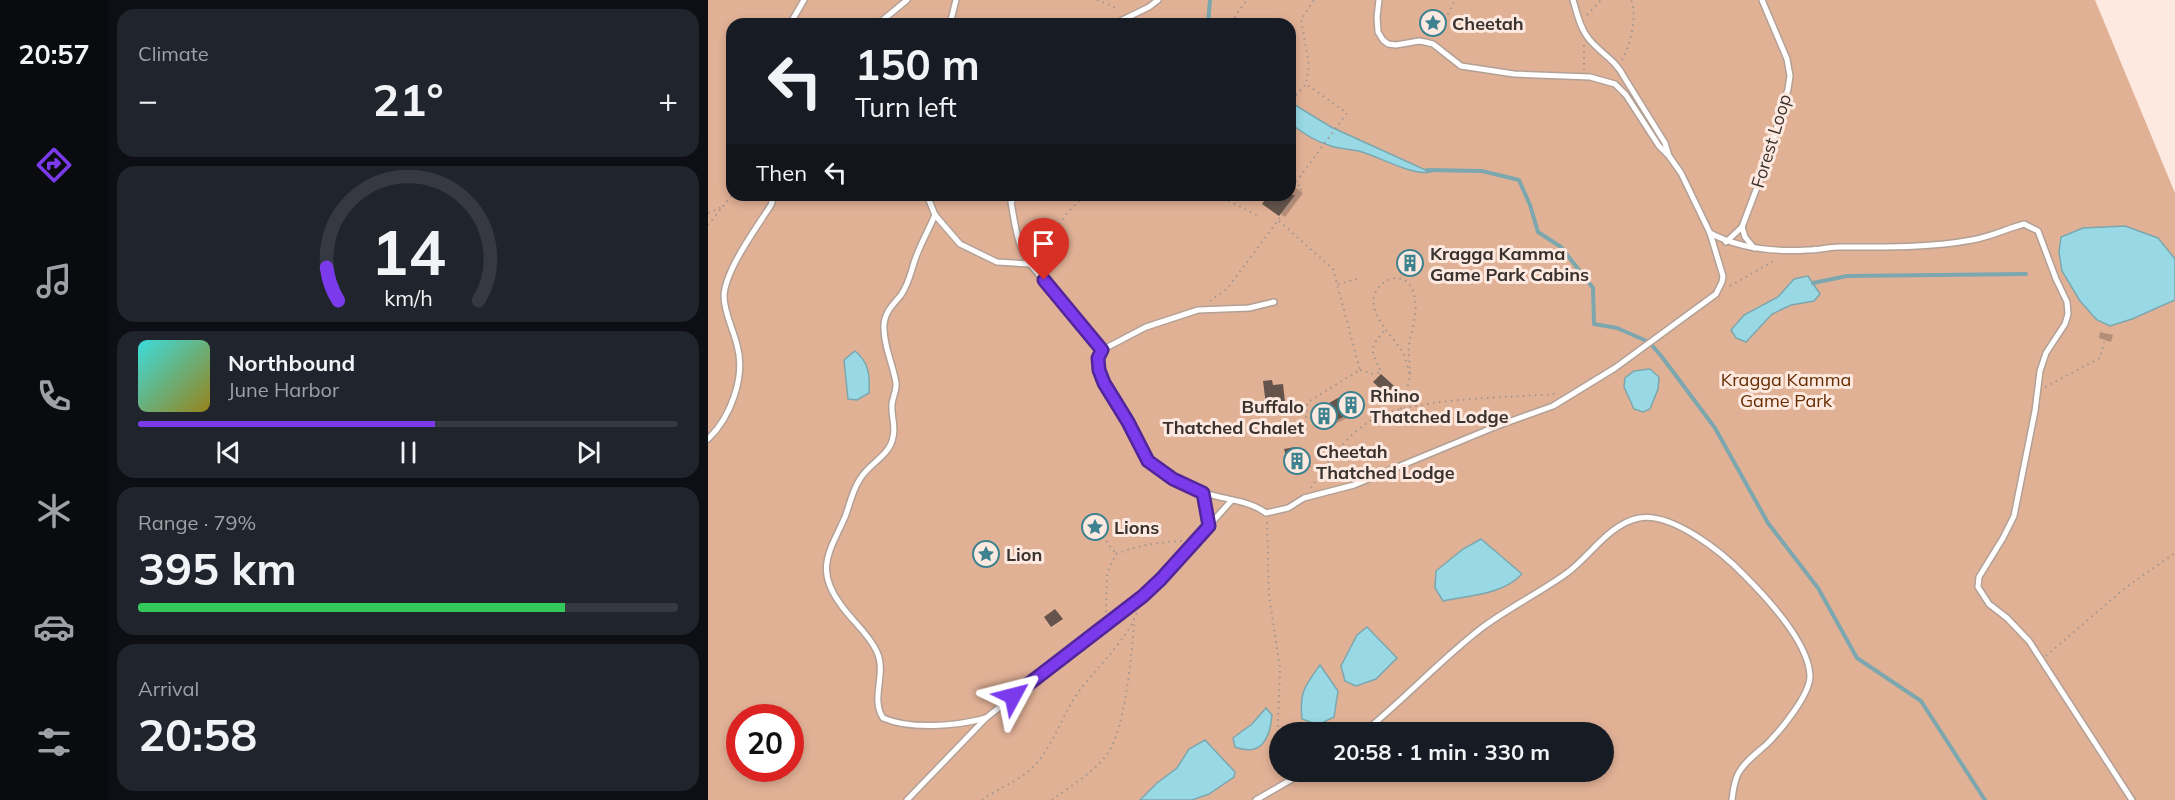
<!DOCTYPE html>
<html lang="en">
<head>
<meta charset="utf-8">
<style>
	body { margin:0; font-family:Mulish,sans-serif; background:#20242c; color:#f1f3f6; height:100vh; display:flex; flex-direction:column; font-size:22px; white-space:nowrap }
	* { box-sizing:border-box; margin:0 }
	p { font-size:20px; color:#9ea1a6 }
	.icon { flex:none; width:33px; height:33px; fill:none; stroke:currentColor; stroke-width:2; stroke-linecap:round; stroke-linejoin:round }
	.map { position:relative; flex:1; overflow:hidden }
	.panel { display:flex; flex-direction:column; gap:9px; padding:9px; background:#0d0f14; width:600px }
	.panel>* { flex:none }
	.hud { position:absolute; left:18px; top:18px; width:570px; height:183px; border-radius:18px; box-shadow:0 3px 9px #0003; background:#171b24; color:#f1f3f6; overflow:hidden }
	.speed { position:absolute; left:18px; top:704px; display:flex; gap:12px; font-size:30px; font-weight:700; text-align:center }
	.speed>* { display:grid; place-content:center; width:78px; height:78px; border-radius:50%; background:#171b24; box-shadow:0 3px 9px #0003; line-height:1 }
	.speed .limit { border:9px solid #d22; background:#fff; color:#111 }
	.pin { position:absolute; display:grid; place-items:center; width:51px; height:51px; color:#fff; margin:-62px -26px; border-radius:50% 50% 50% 0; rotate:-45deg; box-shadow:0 0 6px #0007 }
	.pin .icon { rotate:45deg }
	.me { position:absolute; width:66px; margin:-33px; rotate:52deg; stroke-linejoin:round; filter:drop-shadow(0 0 4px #0008) }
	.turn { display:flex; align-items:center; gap:21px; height:126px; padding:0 30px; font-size:27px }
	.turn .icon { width:78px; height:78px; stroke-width:2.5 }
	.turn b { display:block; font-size:42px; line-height:51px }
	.then { display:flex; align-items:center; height:57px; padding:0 30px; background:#0003; gap:12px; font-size:22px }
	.big { font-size:45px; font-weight:700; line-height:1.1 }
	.panel .widget { flex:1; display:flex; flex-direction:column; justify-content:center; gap:9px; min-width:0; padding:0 21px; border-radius:18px; background:#20242c }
	.panel .dial { align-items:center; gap:0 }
	.dial svg { height:156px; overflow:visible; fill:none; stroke:#363941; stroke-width:7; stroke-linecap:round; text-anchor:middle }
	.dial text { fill:#f1f3f6; stroke:none }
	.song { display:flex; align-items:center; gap:18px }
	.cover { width:72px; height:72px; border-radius:9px; background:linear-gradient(135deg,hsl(180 70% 55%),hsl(50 70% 35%)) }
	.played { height:6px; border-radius:3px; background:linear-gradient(90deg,#7c3aed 55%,#363941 55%) }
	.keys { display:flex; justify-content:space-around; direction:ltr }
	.heat { display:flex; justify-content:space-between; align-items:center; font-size:33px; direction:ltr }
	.charge { height:9px; border-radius:4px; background:linear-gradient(90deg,#34c759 79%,#363941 0) }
	.trip { position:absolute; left:561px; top:722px; width:345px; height:60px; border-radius:30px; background:#171b24; box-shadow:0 3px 9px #0003; font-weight:700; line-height:60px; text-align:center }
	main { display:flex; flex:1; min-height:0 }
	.tabs { display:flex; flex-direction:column; width:108px; justify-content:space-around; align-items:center; background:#090b0e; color:#9ea1a6 }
	.tabs .icon { width:42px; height:42px }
	.tabs .on { color:#7c3aed }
	.tabs b { font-size:27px; color:#f1f3f6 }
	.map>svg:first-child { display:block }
	.green { fill:#e1b196; fill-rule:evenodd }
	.water { fill:#98d9e5; stroke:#7ca7ae; stroke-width:1.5 }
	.shadow { fill:#0003 }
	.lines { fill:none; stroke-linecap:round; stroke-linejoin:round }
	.stream { stroke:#7ca7ae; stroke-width:4 }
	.building { fill:#64544b }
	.service-casing { stroke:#b2a096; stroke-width:8 }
	.path { stroke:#a3958e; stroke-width:2; stroke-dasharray:1.5 4.5; stroke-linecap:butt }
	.service { stroke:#fff; stroke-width:5 }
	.route-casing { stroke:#51269a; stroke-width:15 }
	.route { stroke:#7c3aed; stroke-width:10 }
	.labels { text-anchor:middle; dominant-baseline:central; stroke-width:6; stroke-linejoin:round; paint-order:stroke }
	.poi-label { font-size:18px; font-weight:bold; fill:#39322e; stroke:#fde9df; text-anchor:start }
	.street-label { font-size:18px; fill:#39322e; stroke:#fde9df }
	.park-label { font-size:18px; fill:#652c00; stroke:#fde9df }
</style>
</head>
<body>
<main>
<nav class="tabs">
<b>20:57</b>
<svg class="icon on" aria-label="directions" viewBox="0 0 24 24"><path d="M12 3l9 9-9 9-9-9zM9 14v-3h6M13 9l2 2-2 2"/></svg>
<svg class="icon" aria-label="music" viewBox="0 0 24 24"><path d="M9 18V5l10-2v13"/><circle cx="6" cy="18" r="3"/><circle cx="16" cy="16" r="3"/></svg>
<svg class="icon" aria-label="phone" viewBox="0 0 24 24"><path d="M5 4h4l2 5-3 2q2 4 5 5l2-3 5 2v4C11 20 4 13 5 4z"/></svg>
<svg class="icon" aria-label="climate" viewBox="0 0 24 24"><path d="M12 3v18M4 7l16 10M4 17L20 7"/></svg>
<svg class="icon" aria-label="car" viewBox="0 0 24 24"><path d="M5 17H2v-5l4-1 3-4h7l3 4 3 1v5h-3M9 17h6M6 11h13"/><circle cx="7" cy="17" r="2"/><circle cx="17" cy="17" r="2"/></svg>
<svg class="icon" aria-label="filters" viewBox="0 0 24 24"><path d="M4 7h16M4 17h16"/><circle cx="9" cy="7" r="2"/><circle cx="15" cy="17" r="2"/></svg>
</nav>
<section class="panel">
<div class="widget"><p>Climate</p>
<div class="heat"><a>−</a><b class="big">21°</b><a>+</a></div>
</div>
<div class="widget dial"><svg viewBox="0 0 100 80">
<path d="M14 69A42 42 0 1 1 86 69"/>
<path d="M14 69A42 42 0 0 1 8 52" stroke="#7c3aed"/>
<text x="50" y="56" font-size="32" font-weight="700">14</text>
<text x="50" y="72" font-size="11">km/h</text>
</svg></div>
<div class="widget">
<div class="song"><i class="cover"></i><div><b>Northbound</b><p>June Harbor</p></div></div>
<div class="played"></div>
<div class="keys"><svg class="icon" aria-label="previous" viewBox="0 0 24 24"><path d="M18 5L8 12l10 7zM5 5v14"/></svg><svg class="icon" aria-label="pause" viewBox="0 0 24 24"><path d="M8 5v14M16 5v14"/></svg><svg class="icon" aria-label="next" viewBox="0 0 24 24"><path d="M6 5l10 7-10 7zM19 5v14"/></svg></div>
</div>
<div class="widget"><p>Range · 79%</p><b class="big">395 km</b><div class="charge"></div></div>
<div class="widget"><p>Arrival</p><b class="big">20:58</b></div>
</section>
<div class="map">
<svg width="1467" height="800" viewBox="0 0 1467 800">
	<rect width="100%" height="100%" fill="#fde9df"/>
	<path class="green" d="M0,0h1387l80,193v607h-1467zM24,24h558v171h-558zM32,717h50v51h-50zM572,732h324v39h-324z"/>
	<g class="water">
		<path d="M582,102l41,25 99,45c-18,4 -52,-16 -71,-21 -10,-2 -19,-2 -28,-5 -14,-4 -30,-14 -41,-23z"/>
		<polygon points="1417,226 1450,238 1467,259 1467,300 1424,319 1402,326 1389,320 1372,301 1354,271 1351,252 1353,237 1375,228"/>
		<polygon points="1100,276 1112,294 1106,301 1083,305 1064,314 1038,342 1028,338 1023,330 1036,315 1070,297 1086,279"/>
		<path d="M147,351c14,11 15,25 14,42l-12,7 -9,-1 -4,-39z"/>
		<polygon points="942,369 951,377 950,389 942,409 935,412 926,409 916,387 917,378 926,371"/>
		<path d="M773,539l41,35c-20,21 -52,21 -79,27l-8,-13 1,-17 27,-22z"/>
		<polygon points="659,627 689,658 668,679 648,686 637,681 633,666 649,635"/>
		<path d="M612,665l18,26 -4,26 -16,8 -16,-6c-3,-27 3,-33 18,-54z"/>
		<path d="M558,708l6,7c-2,24 -11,42 -37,32l-2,-9 19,-14z"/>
		<polygon points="497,740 527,772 526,777 501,794 484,800 432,800 449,783 469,768 481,749"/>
	</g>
	<g class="shadow">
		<polygon points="582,184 595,193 577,217 556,203 558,200 555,195 582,195"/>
		<polygon points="702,256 714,268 709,273 706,272"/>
		<polygon points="1392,332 1405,335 1403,342 1391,338"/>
		<polygon points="676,377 688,388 682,395 667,382"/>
		<polygon points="642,393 648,399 652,397 655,399 658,405 652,408 653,411 619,428 616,426"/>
		<polygon points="587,448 590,450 592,458 597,456 600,458 603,467 587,472 584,470"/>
	</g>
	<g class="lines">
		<g class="stream">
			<polyline points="500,24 502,0"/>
			<polyline points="719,170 774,171 811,180 822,205 830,232 853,247 885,288 886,324 909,328 941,342 954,357 1007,428 1060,523 1110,588 1149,658 1213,701 1277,800"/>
			<polyline points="1105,283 1139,276 1318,274"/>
		</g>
	</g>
	<g class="building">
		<polygon points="548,195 587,195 571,216 554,204 556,201"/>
		<polygon points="699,253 712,266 705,273 692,260"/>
		<polygon points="673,374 686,386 678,394 665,382"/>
		<polygon points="564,380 565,385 575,384 578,411 559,413 555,381"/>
		<polygon points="642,391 646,398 652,396 656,403 650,406 651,409 615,427 607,411"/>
		<polygon points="587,447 590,457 597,455 600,466 582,471 576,449"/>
		<polygon points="347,609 355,619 343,627 336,617"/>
	</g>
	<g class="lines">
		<defs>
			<g id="service">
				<path d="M865,0c4,13 7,28 16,39 12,15 26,20 35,38l41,66 4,13"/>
				<polyline points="82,24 96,0"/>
				<polyline points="170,24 199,0"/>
				<polyline points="242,24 248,0"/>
				<polyline points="406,24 441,7 450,0"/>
				<path d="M219,195l8,20 25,29 37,18 33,2 72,86c-10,18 3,35 13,51 6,10 13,20 19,32 4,9 8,21 15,28 13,15 37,27 56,32 20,7 44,7 61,20l22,-5 16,-10 50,-13 143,-59 56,-20 62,-38 101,-74 6,-12 1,-6 -13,-43 -29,-60 -12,-17 -10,-10 -33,-51 -11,-11 -25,-7 -76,-3 -53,-8 -28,-22 -8,-2 -6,-1 -23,4 -8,-1 -5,-4 -5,-8 -1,-15 2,-17"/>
				<path d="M309,195l-6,7c4,22 6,44 19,62"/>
				<path d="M227,215c-6,14 -14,28 -19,42 -5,13 -6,25 -15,38 -7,9 -17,17 -17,31 -1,19 9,38 12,57 1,8 -4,15 -4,22 -1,11 4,21 1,32 -3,19 -24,26 -33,42 -8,12 -10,25 -15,38 -15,34 -31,52 -4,88 11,16 28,29 36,47 10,22 -7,46 6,66 28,12 74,8 103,0"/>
				<polyline points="1034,227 1037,237 1046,248"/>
				<path d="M1002,233c30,16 64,19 98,17 11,0 21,-3 32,-3 43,0 89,1 132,-7 18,-3 34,-11 52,-16l14,7 18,48 11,23 1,12 -3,10 -19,29 -6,18 -5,40 -21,105 -11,22 -24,39 -1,10 11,17 18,14 22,23 103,159"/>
				<polyline points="1018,242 1034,227 1059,161 1080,89 1082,76 1079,59 1054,0"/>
				<polyline points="394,350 438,327 490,310 541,308 566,302"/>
				<path d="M0,439c23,-22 38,-63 29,-94 -4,-16 -13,-33 -13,-49 1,-26 33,-69 47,-91l3,-10"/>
				<polyline points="496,493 501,526"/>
				<path d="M656,732c41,-33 77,-73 119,-105 27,-20 58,-35 84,-54 23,-17 42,-49 72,-55 33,-6 83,34 105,57 22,22 65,68 66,101 0,19 -30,55 -43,68 -10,9 -23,18 -29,30 -4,8 -5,17 -6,26"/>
				<polyline points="199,800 278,718 453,579 524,500"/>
				<polyline points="548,800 598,771"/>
			</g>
		</defs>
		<use href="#service" class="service-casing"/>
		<g class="path">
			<polyline points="389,0 405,6 409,12"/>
			<polyline points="879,15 893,0"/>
			<polyline points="527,24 527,16 539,0"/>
			<polyline points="729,36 747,0"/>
			<polyline points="876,45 876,70"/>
			<path d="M914,60c8,-13 16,-46 9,-60"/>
			<polyline points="582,93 588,95 598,84 601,65 593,20 606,0"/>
			<polyline points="588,182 639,113 598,84"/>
			<polyline points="510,195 550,216"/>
			<polyline points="0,213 14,207"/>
			<polyline points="571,221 625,269 652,370 603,400 599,404 597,437"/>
			<polyline points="0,225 24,195"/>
			<polyline points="326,258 361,211 377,195"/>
			<polyline points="630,284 650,279"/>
			<polyline points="1022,286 1069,259"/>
			<polyline points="502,301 519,289 594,188 583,179 582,181"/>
			<path d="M652,370l13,4 8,-2c-10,-23 -13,-23 5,-43"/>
			<polyline points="1337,387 1392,358 1396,342"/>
			<path d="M693,409c3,-12 8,-24 9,-36 0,-9 -2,-19 -1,-28 3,-19 12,-40 2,-58 -11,-20 -42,-3 -37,19 3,18 20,31 29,47 3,7 5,15 7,22"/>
			<path d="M603,488c16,-24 31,-48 56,-65 36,-26 142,-25 188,-29"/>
			<polyline points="559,522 561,595 572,668 569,749 572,765"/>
			<polyline points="387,527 408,554"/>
			<path d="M398,612l1,-39 9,-19c22,-9 44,-12 68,-13"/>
			<polyline points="1338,656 1417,588 1467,553"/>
			<path d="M274,800c14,-10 33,-18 47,-29 23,-21 30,-49 46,-74 21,-31 52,-54 64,-90"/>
			<path d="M344,800c18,-14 43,-28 56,-47 17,-24 24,-100 26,-130"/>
		</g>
		<use href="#service" class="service"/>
	</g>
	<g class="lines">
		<defs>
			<polyline id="route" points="305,696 435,596 453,579 501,526 495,493 465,479 440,461 420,422 396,383 391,370 390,358 394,350 336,280"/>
		</defs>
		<use href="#route" class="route-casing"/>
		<use href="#route" class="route"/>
	</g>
	<defs>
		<symbol id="sight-ring" viewBox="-11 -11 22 22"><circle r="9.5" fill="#fde9df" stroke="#3d828f" stroke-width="1.5"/><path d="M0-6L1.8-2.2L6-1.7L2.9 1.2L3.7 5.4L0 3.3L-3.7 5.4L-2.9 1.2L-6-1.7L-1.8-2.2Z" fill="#3d828f"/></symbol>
		<symbol id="building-ring" viewBox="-11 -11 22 22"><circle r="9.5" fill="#fde9df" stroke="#3d828f" stroke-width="1.5"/><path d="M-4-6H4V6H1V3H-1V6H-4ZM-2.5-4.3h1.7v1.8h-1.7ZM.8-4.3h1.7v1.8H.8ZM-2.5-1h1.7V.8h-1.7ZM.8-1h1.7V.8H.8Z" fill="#3d828f"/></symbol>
	</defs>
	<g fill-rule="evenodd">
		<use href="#sight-ring" x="710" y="8" width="30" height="30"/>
		<use href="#building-ring" x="687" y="248" width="30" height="30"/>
		<use href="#building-ring" x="628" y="390" width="30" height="30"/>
		<use href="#building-ring" x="601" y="401" width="30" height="30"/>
		<use href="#building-ring" x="574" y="446" width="30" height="30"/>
		<use href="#sight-ring" x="372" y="512" width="30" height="30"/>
		<use href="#sight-ring" x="263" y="539" width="30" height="30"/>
	</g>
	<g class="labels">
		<g class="poi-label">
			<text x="744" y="23">Cheetah</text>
			<text x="722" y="253">Kragga Kamma<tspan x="722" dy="21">Game Park Cabins</tspan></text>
			<text x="662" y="395">Rhino<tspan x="662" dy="21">Thatched Lodge</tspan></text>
			<text x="596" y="406" text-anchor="end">Buffalo<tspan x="596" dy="21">Thatched Chalet</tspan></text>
			<text x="608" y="451">Cheetah<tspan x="608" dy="21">Thatched Lodge</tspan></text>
			<text x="406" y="527">Lions</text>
			<text x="298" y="554">Lion</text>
		</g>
		<g class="street-label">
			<text transform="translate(1063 141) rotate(-73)">Forest Loop</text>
		</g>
		<g class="park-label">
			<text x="1078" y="379">Kragga Kamma<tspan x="1078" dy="21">Game Park</tspan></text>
		</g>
	</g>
</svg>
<div class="speed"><div class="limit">20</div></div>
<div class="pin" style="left:336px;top:280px;background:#d93025"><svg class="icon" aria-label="arrive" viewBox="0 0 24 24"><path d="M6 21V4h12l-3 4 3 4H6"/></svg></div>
<svg class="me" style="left:305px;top:696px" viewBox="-20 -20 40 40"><path d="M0-17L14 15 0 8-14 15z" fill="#7c3aed" stroke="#fff" stroke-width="4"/></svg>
<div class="trip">20:58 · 1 min · 330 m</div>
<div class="hud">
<div class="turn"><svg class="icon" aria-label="left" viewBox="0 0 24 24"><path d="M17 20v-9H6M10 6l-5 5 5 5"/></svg><div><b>150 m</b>Turn left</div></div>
<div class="then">Then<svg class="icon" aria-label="left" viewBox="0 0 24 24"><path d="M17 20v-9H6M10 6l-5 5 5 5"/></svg></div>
</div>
</div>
</main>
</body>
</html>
